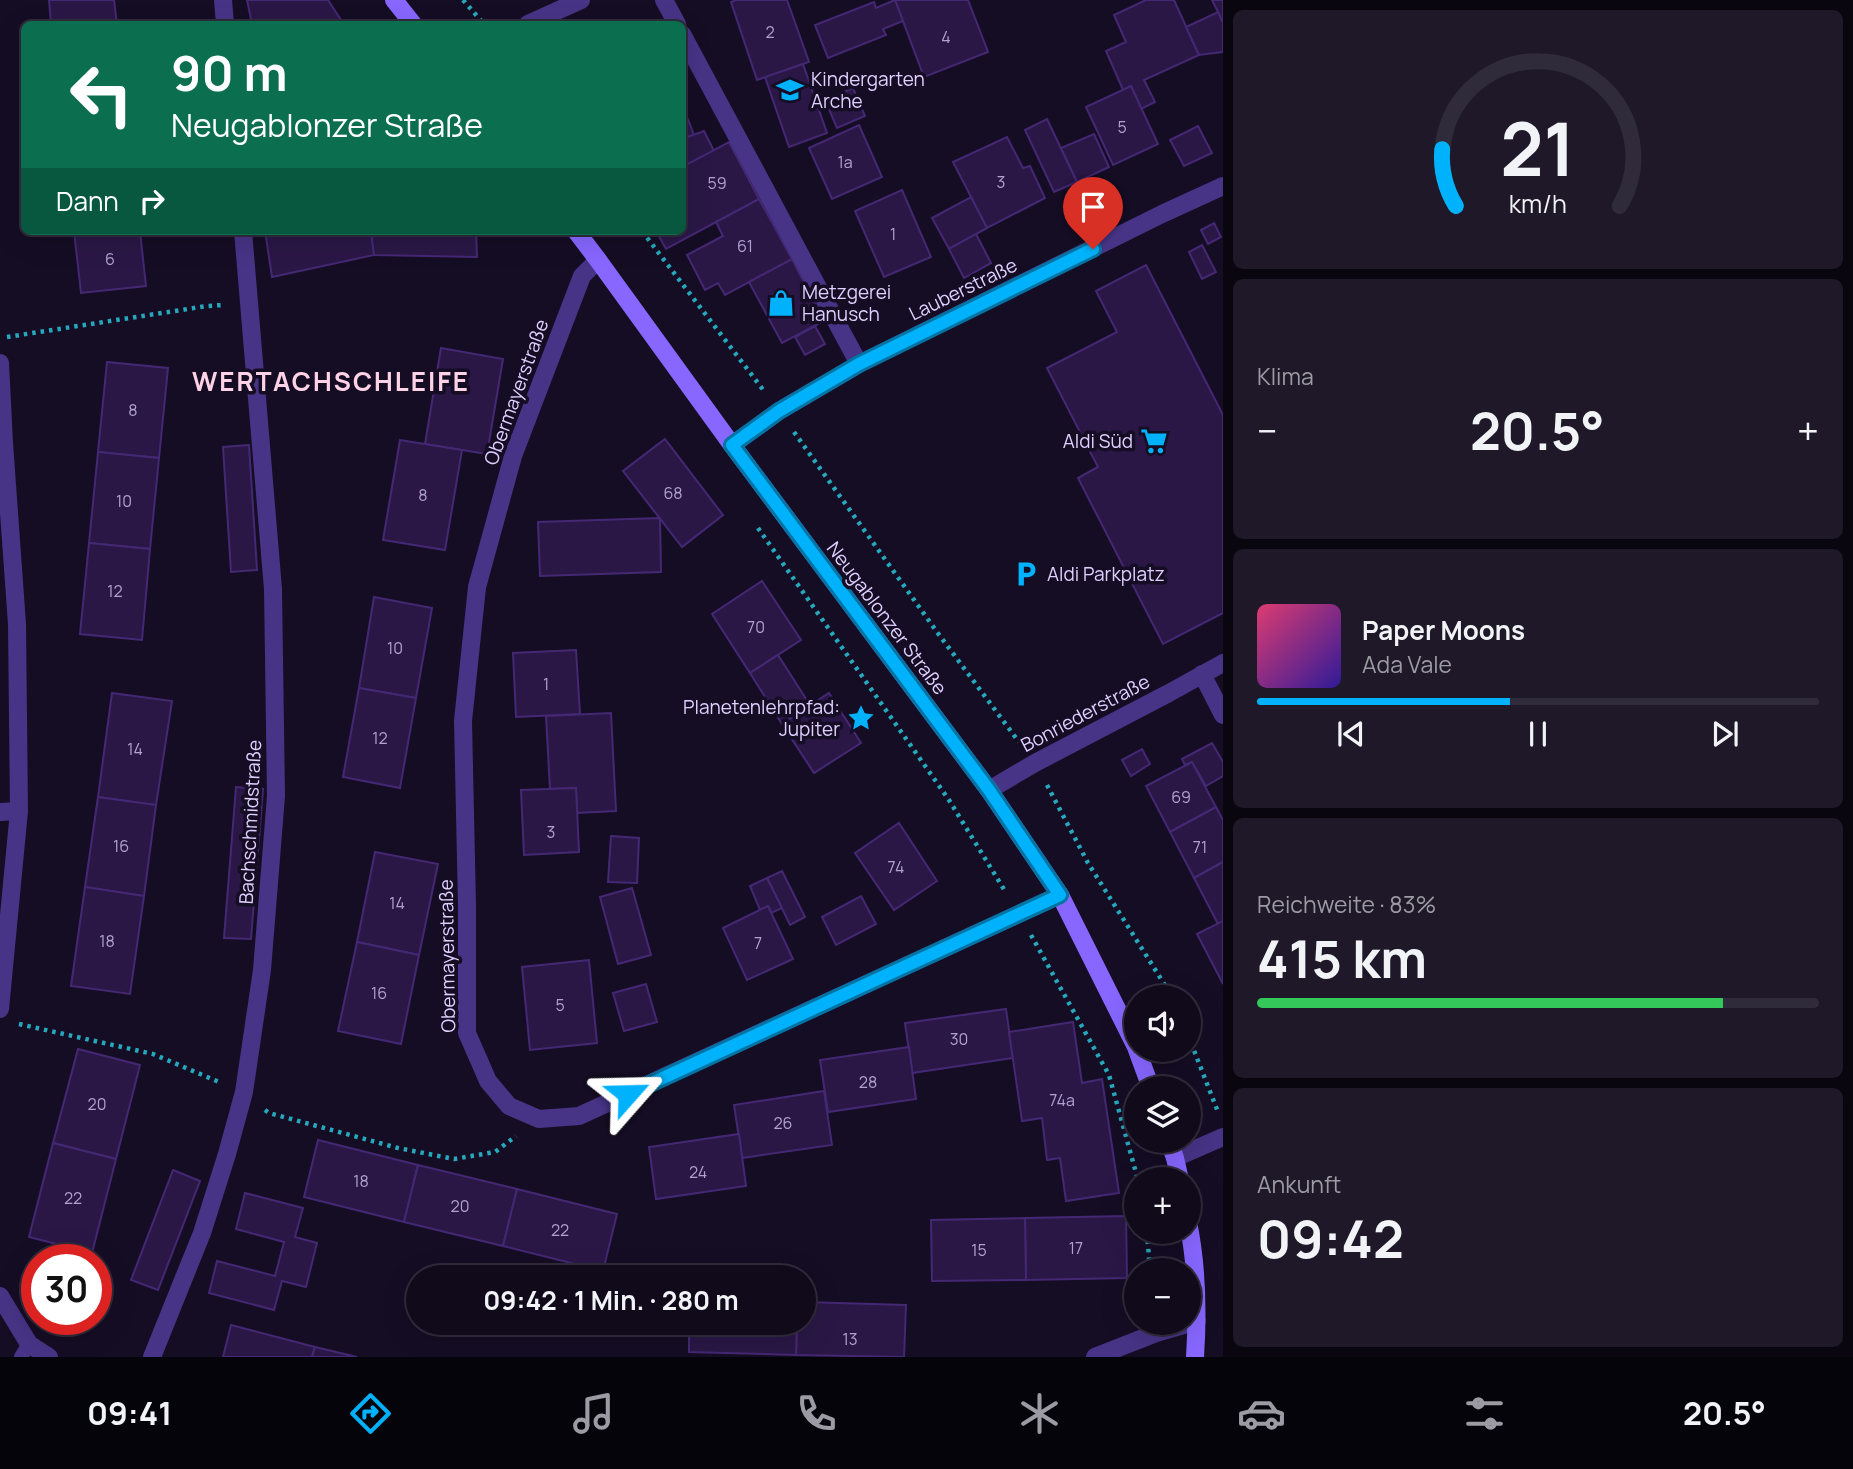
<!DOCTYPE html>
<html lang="de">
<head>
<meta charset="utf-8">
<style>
	body { margin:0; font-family:Manrope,sans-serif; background:#1e1828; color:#f1f3f6; height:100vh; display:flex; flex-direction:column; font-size:26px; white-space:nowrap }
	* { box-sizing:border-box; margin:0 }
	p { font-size:23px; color:#9c9aa3 }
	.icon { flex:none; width:38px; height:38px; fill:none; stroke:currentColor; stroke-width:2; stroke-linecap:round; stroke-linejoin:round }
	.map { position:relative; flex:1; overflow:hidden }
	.drawer { display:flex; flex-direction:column; gap:10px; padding:10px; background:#09060f; width:630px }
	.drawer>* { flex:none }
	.banner { position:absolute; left:21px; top:21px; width:665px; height:214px; border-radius:10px; box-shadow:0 7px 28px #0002,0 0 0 2px #302b3a; background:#0b6e4f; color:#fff; overflow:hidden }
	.buttons { position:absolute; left:1124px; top:985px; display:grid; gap:14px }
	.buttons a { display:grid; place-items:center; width:77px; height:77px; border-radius:50%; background:#100a1b; box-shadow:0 7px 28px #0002,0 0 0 2px #302b3a; font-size:35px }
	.speed { position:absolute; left:21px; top:1244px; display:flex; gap:14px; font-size:35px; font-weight:700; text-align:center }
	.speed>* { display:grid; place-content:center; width:91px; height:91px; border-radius:50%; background:#100a1b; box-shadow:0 7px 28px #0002,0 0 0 2px #302b3a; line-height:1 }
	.speed .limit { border:10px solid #d22; background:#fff; color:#111 }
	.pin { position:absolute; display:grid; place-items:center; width:60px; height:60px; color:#fff; margin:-72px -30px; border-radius:50% 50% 50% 0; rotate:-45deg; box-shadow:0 0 7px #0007 }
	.pin .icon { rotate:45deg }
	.me { position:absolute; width:77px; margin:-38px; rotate:65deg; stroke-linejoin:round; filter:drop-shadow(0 0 5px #0008) }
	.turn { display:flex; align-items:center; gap:24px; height:147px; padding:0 35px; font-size:32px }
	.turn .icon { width:91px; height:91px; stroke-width:2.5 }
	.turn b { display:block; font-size:49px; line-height:60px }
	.then { display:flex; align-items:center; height:66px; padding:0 35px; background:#0003; gap:14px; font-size:26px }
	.big { font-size:52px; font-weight:700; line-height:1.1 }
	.drawer .widget { flex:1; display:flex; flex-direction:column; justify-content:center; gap:10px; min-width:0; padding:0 24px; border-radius:10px; background:#1e1828 }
	.drawer .dial { align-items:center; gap:0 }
	.dial svg { height:182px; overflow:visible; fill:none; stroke:#302b3a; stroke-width:7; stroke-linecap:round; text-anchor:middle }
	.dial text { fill:#f1f3f6; stroke:none }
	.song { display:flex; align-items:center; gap:21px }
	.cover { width:84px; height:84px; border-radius:10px; background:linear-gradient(135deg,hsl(340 70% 55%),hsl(250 70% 35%)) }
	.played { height:7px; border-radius:4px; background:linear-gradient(90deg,#00b2fb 45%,#302b3a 45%) }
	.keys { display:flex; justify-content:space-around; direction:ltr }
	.heat { display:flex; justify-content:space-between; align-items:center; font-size:38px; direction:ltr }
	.charge { height:10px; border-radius:5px; background:linear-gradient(90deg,#34c759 83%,#302b3a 0) }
	.trip { position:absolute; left:406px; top:1265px; width:410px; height:70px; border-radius:35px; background:#100a1b; box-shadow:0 7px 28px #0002,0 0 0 2px #302b3a; font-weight:700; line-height:70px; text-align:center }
	.tab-bar { display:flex; height:112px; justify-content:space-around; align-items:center; background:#06040b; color:#9c9aa3 }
	.tab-bar .icon { width:49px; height:49px }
	.tab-bar .active { color:#00b2fb }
	.tab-bar b { font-size:32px; color:#f1f3f6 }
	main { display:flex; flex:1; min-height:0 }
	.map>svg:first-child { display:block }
	.building { fill:#2a1746; stroke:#452874; stroke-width:2 }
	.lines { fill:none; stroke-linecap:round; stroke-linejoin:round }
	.path { stroke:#26a9bc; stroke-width:4.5; stroke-dasharray:3.5 5; stroke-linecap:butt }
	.lane { stroke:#473486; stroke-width:14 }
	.street { stroke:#473486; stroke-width:18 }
	.secondary { stroke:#8767ff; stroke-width:18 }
	.route-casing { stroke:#0074a3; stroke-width:18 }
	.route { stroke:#00b2fb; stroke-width:12 }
	.labels { text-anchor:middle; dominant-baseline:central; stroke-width:7; stroke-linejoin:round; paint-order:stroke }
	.number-label { font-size:16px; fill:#b1a2d1 }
	.poi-label { font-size:19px; fill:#ded0ff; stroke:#150d24; text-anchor:start }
	.street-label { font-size:19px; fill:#ded0ff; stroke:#150d24 }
	.district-label { font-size:26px; font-weight:bold; letter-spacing:2px; fill:#ffd2e6; stroke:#150d24 }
</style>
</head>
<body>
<main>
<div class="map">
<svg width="1223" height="1357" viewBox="0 0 1223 1357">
	<rect width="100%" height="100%" fill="#150d24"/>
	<g class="building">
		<polygon points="49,0 114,0 117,24 51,24"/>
		<polygon points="247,0 328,0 341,20 335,24 252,24"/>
		<polygon points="736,0 787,0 809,62 757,80 731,2"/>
		<polygon points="895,0 968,0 988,52 924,77"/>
		<polygon points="895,0 903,21 883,29 886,35 828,58 815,25 874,2 876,8"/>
		<polygon points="1146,0 1174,0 1199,55 1144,80 1155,102 1141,109 1131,86 1123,90 1106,51 1126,42 1114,15"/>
		<polygon points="1212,0 1223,0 1223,23 1218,12"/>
		<polygon points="1218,12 1223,23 1223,52 1199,55 1186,27"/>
		<polygon points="803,64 827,133 789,147 765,77"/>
		<polygon points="1131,86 1158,144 1113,165 1086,107"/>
		<polygon points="853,88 865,116 837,128 825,100"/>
		<polygon points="682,104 694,135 682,139"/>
		<polygon points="1047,119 1077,182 1054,192 1025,130"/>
		<polygon points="859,125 882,177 832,199 809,148"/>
		<polygon points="1198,126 1212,153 1184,166 1170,140"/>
		<polygon points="704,131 714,151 682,167 682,139"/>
		<polygon points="1094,134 1109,167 1077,182 1061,148"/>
		<polygon points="1007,137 1023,168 1030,166 1045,198 987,228 953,162"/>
		<polygon points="729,142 759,199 666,249 656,231 682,231 682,167"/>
		<polygon points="902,190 931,257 884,277 855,211"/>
		<polygon points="971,197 987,228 949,249 932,218"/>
		<polygon points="759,199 792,259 725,295 718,283 705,290 687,255 723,236 716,222"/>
		<polygon points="1214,223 1221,237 1208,244 1201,230"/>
		<polygon points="74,231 140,231 146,286 81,293"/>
		<polygon points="265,231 371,231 374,255 272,277"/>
		<polygon points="371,231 476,231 477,257 374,255"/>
		<polygon points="976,234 991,263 964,278 949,249"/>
		<polygon points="1202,245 1216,272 1202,279 1189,252"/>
		<polygon points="792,259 824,321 782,343 749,282"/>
		<polygon points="1146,265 1223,415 1223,613 1163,644 1078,478 1098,467 1047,368 1117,332 1096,291"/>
		<polygon points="815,326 825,344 805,355 795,337"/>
		<polygon points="441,348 503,359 487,454 425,444"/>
		<polygon points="107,362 168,368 159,458 98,452"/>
		<polygon points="665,439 723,515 682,547 623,471"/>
		<polygon points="400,440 462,450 445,550 383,540"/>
		<polygon points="249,445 257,570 231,572 223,447"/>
		<polygon points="98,452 159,458 150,549 89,543"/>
		<polygon points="660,518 661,572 540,576 538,522"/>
		<polygon points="89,543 150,549 142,640 80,634"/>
		<polygon points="762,581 801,640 750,673 712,614"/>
		<polygon points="374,597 432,608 416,698 359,688"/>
		<polygon points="576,650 580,714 516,717 513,653"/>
		<polygon points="778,655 810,705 782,724 750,673"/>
		<polygon points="359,688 416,698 400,788 343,777"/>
		<polygon points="112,693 172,701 156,805 98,797"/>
		<polygon points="829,693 861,743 814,773 782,724"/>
		<polygon points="611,713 616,811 577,813 576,788 550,789 546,716"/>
		<polygon points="1212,743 1223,762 1223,776 1206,786 1192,762 1185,765 1182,759"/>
		<polygon points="1142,749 1150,764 1131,776 1122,760"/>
		<polygon points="1192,762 1216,807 1170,832 1146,786"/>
		<polygon points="236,787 263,789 251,939 224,938"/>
		<polygon points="576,788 579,852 524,855 521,790"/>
		<polygon points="98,797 156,805 144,896 85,887"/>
		<polygon points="1216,807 1223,820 1223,862 1194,878 1170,832"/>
		<polygon points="899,823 937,881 894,910 855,853"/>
		<polygon points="611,836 639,838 637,883 608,882"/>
		<polygon points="375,852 438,864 419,955 357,942"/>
		<polygon points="1223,862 1223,921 1218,924 1194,878"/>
		<polygon points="782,871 805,917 790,925 767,878"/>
		<polygon points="767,878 782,908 771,913 768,906 760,910 750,886"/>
		<polygon points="85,887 144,896 130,994 71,986"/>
		<polygon points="632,888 651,955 618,964 600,897"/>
		<polygon points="861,896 876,924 836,945 822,917"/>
		<polygon points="768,906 793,959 747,980 723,928"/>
		<polygon points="1223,921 1223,984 1197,934"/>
		<polygon points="357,942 419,955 401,1044 338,1031"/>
		<polygon points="589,960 597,1043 530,1050 522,967"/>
		<polygon points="646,984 657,1022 624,1031 613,993"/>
		<polygon points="1006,1009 1013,1058 912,1073 905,1023"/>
		<polygon points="1073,1022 1082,1083 1102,1079 1119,1193 1066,1201 1060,1158 1047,1160 1042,1118 1022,1121 1009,1032"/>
		<polygon points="909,1047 916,1099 828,1112 820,1060"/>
		<polygon points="78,1049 140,1065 116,1159 53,1143"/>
		<polygon points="824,1091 832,1145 742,1158 734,1105"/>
		<polygon points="739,1134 746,1186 656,1199 649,1147"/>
		<polygon points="318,1140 418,1165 404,1222 304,1197"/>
		<polygon points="53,1143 116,1159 92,1253 29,1237"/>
		<polygon points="418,1165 517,1189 503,1246 404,1222"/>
		<polygon points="173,1170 200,1181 158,1290 131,1280"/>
		<polygon points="517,1189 617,1214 603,1271 503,1246"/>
		<polygon points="245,1193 303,1208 295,1237 317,1243 306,1287 282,1281 274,1310 209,1293 217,1261 275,1276 284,1242 236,1229"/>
		<polygon points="1126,1216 1127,1278 1026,1280 1025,1218"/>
		<polygon points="1025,1218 1026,1280 932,1281 931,1220"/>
		<polygon points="803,1302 906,1305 904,1357 796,1355 797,1323 803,1323"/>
		<polygon points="689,1323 797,1323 796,1355 689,1352"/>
		<polygon points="231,1325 315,1347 312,1357 223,1357"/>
		<polygon points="315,1347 357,1357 312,1357"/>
	</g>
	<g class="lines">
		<g class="path">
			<polyline points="463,0 484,24"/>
			<polyline points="642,231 764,391"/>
			<polyline points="7,337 207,306 223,305"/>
			<polyline points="794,432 937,632 1019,742"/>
			<polyline points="758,528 949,800 1005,891"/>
			<polyline points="1047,785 1088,863 1173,998"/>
			<polyline points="1031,935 1109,1075 1138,1180"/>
			<polyline points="19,1024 153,1054 219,1082"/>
			<polyline points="1188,1035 1218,1112"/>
			<polyline points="265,1110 269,1113 398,1148 454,1159 495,1152 516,1136"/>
			<polyline points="1147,1232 1150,1270"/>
		</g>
		<polyline class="lane" points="21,1357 29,1344"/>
		<g class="street">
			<polyline points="223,0 225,24"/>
			<polyline points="664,0 677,24"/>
			<polyline points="528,24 581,0"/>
			<polyline points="682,34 859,364"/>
			<polyline points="598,260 582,276 513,456 477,587 463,721 467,906 467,1033 488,1081 509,1106 539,1119 579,1116 1060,895"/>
			<polyline points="0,363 4,443 17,624 19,811 0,1009"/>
			<polyline points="732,445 779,411 859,364 1162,214 1223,186"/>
			<polyline points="1202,674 1223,715"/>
			<polyline points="989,790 1035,763 1169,693 1223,663"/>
			<polyline points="0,812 19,811"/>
			<polyline points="1175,1158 1223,1137"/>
			<polyline points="0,1296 29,1344 49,1357"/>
			<polyline points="152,1357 202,1233 227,1154 244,1092 262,970 276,796 273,589 243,231"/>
			<polyline points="1095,1357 1156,1333 1197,1321"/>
		</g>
		<g class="secondary">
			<polyline points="394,0 413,24"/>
			<polyline points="576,231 598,260 732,445 989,790 1060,895 1136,1047"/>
			<polyline points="1137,1050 1151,1088"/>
			<polyline points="1169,1141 1175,1158 1180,1180"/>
			<path d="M1188,1222c9,44 10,90 7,135"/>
		</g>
	</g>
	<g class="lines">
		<defs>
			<polyline id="route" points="628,1094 1060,895 989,790 732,445 779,411 859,364 1093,249"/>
		</defs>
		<use href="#route" class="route-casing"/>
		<use href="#route" class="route"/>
	</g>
	<defs>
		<symbol id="school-bare" viewBox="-9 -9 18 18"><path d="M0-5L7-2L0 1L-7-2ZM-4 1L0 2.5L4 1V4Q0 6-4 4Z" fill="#00b2fb" stroke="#150d24" stroke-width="2.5" paint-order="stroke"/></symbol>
		<symbol id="shop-bare" viewBox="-9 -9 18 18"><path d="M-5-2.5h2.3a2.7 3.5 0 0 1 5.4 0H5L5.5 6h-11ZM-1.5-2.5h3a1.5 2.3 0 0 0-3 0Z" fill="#00b2fb" stroke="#150d24" stroke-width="2.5" paint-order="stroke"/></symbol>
		<symbol id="supermarket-bare" viewBox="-9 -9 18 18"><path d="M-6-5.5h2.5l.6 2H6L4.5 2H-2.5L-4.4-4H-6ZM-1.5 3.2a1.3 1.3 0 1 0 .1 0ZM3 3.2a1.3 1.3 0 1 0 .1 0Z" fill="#00b2fb" stroke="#150d24" stroke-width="2.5" paint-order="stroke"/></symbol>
		<symbol id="parking-bare" viewBox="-9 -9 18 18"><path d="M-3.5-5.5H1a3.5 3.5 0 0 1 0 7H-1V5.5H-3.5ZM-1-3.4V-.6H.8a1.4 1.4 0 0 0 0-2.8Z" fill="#00b2fb" stroke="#150d24" stroke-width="2.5" paint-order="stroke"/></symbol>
		<symbol id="sight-bare" viewBox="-9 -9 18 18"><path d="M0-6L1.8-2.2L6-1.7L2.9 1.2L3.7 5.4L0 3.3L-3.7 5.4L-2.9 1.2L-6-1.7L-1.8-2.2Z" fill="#00b2fb" stroke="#150d24" stroke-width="2.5" paint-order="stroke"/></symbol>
	</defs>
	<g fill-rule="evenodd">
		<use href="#school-bare" x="771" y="71" width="38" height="38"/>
		<use href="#shop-bare" x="762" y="284" width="38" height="38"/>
		<use href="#supermarket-bare" x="1135" y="422" width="38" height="38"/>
		<use href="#parking-bare" x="1007" y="555" width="38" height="38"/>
		<use href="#sight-bare" x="842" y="699" width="38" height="38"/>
	</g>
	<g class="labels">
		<g class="number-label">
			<text x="770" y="32">2</text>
			<text x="946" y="37">4</text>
			<text x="1122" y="127">5</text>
			<text x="845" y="162">1a</text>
			<text x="1001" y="182">3</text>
			<text x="717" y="183">59</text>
			<text x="893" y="234">1</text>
			<text x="745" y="246">61</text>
			<text x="110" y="259">6</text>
			<text x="133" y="410">8</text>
			<text x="673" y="493">68</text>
			<text x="423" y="495">8</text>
			<text x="124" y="501">10</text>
			<text x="115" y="591">12</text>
			<text x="756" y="627">70</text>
			<text x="395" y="648">10</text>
			<text x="546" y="684">1</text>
			<text x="380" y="738">12</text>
			<text x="135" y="749">14</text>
			<text x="1181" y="797">69</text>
			<text x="551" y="832">3</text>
			<text x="121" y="846">16</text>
			<text x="1200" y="847">71</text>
			<text x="896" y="867">74</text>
			<text x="397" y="903">14</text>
			<text x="107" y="941">18</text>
			<text x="758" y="943">7</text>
			<text x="379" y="993">16</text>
			<text x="560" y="1005">5</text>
			<text x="959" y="1039">30</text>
			<text x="868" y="1082">28</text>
			<text x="1062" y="1100">74a</text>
			<text x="97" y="1104">20</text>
			<text x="783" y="1123">26</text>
			<text x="698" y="1172">24</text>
			<text x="361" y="1181">18</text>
			<text x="73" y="1198">22</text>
			<text x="460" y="1206">20</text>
			<text x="560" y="1230">22</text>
			<text x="1076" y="1248">17</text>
			<text x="979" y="1250">15</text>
			<text x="850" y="1339">13</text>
		</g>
		<g class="poi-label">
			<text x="811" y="79">Kindergarten<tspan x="811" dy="22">Arche</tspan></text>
			<text x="802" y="292">Metzgerei<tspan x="802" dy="22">Hanusch</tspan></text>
			<text x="1133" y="441" text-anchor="end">Aldi Süd</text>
			<text x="1047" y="574">Aldi Parkplatz</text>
			<text x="840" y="707" text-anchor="end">Planetenlehrpfad:<tspan x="840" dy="22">Jupiter</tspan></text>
		</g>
		<g class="street-label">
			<text transform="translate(963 289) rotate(-26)">Lauberstraße</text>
			<text transform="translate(516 392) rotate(-70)">Obermayerstraße</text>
			<text transform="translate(887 618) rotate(53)">Neugablonzer Straße</text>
			<text transform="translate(1085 713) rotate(-28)">Bonriederstraße</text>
			<text transform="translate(250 822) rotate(-87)">Bachschmidstraße</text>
			<text transform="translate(447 956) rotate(-91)">Obermayerstraße</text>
		</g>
		<g class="district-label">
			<text x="331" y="381">WERTACHSCHLEIFE</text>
		</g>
	</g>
</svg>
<div class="buttons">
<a><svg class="icon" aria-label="sound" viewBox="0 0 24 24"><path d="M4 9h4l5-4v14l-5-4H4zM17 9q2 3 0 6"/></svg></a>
<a><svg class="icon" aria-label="layers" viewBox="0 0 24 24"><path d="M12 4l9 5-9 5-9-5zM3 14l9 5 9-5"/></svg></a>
<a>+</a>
<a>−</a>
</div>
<div class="speed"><div class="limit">30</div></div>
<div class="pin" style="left:1093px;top:249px;background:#d93025"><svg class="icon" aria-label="arrive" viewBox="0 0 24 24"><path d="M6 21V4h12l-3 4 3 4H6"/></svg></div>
<svg class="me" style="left:628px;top:1094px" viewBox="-20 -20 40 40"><path d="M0-17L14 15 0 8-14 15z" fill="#00b2fb" stroke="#fff" stroke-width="4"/></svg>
<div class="trip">09:42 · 1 Min. · 280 m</div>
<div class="banner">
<div class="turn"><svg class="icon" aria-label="left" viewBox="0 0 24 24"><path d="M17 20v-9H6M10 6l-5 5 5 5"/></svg><div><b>90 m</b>Neugablonzer Straße</div></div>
<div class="then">Dann<svg class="icon" aria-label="right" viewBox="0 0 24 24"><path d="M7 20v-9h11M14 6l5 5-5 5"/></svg></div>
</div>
</div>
<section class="drawer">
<div class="widget dial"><svg viewBox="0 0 100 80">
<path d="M14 69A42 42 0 1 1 86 69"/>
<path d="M14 69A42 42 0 0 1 8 44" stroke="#00b2fb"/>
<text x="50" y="56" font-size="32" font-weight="700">21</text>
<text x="50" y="72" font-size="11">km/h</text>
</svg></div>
<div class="widget"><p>Klima</p>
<div class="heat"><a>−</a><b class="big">20.5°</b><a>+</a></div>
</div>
<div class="widget">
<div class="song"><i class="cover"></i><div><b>Paper Moons</b><p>Ada Vale</p></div></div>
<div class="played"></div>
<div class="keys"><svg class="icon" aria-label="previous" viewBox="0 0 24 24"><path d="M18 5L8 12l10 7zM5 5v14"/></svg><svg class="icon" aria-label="pause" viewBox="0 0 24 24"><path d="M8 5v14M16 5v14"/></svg><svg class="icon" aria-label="next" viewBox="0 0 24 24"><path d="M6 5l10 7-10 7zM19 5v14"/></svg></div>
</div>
<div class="widget"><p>Reichweite · 83%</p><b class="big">415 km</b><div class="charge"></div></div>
<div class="widget"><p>Ankunft</p><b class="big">09:42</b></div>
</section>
</main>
<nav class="tab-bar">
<b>09:41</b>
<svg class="icon active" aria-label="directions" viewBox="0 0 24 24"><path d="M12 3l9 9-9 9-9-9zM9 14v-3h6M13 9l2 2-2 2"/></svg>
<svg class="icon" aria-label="music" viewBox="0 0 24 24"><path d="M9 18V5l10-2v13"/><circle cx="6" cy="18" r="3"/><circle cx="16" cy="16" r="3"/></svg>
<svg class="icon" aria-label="phone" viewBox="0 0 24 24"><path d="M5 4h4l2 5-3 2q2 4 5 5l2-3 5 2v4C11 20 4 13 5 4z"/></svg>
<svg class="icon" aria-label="climate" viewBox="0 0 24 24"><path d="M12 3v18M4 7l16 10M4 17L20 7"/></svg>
<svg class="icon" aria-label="car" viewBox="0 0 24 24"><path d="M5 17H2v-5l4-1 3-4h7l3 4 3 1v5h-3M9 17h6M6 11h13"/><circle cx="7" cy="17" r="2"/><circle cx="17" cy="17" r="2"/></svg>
<svg class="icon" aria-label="filters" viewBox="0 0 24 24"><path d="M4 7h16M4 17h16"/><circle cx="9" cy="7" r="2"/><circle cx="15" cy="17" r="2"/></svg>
<b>20.5°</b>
</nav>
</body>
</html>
